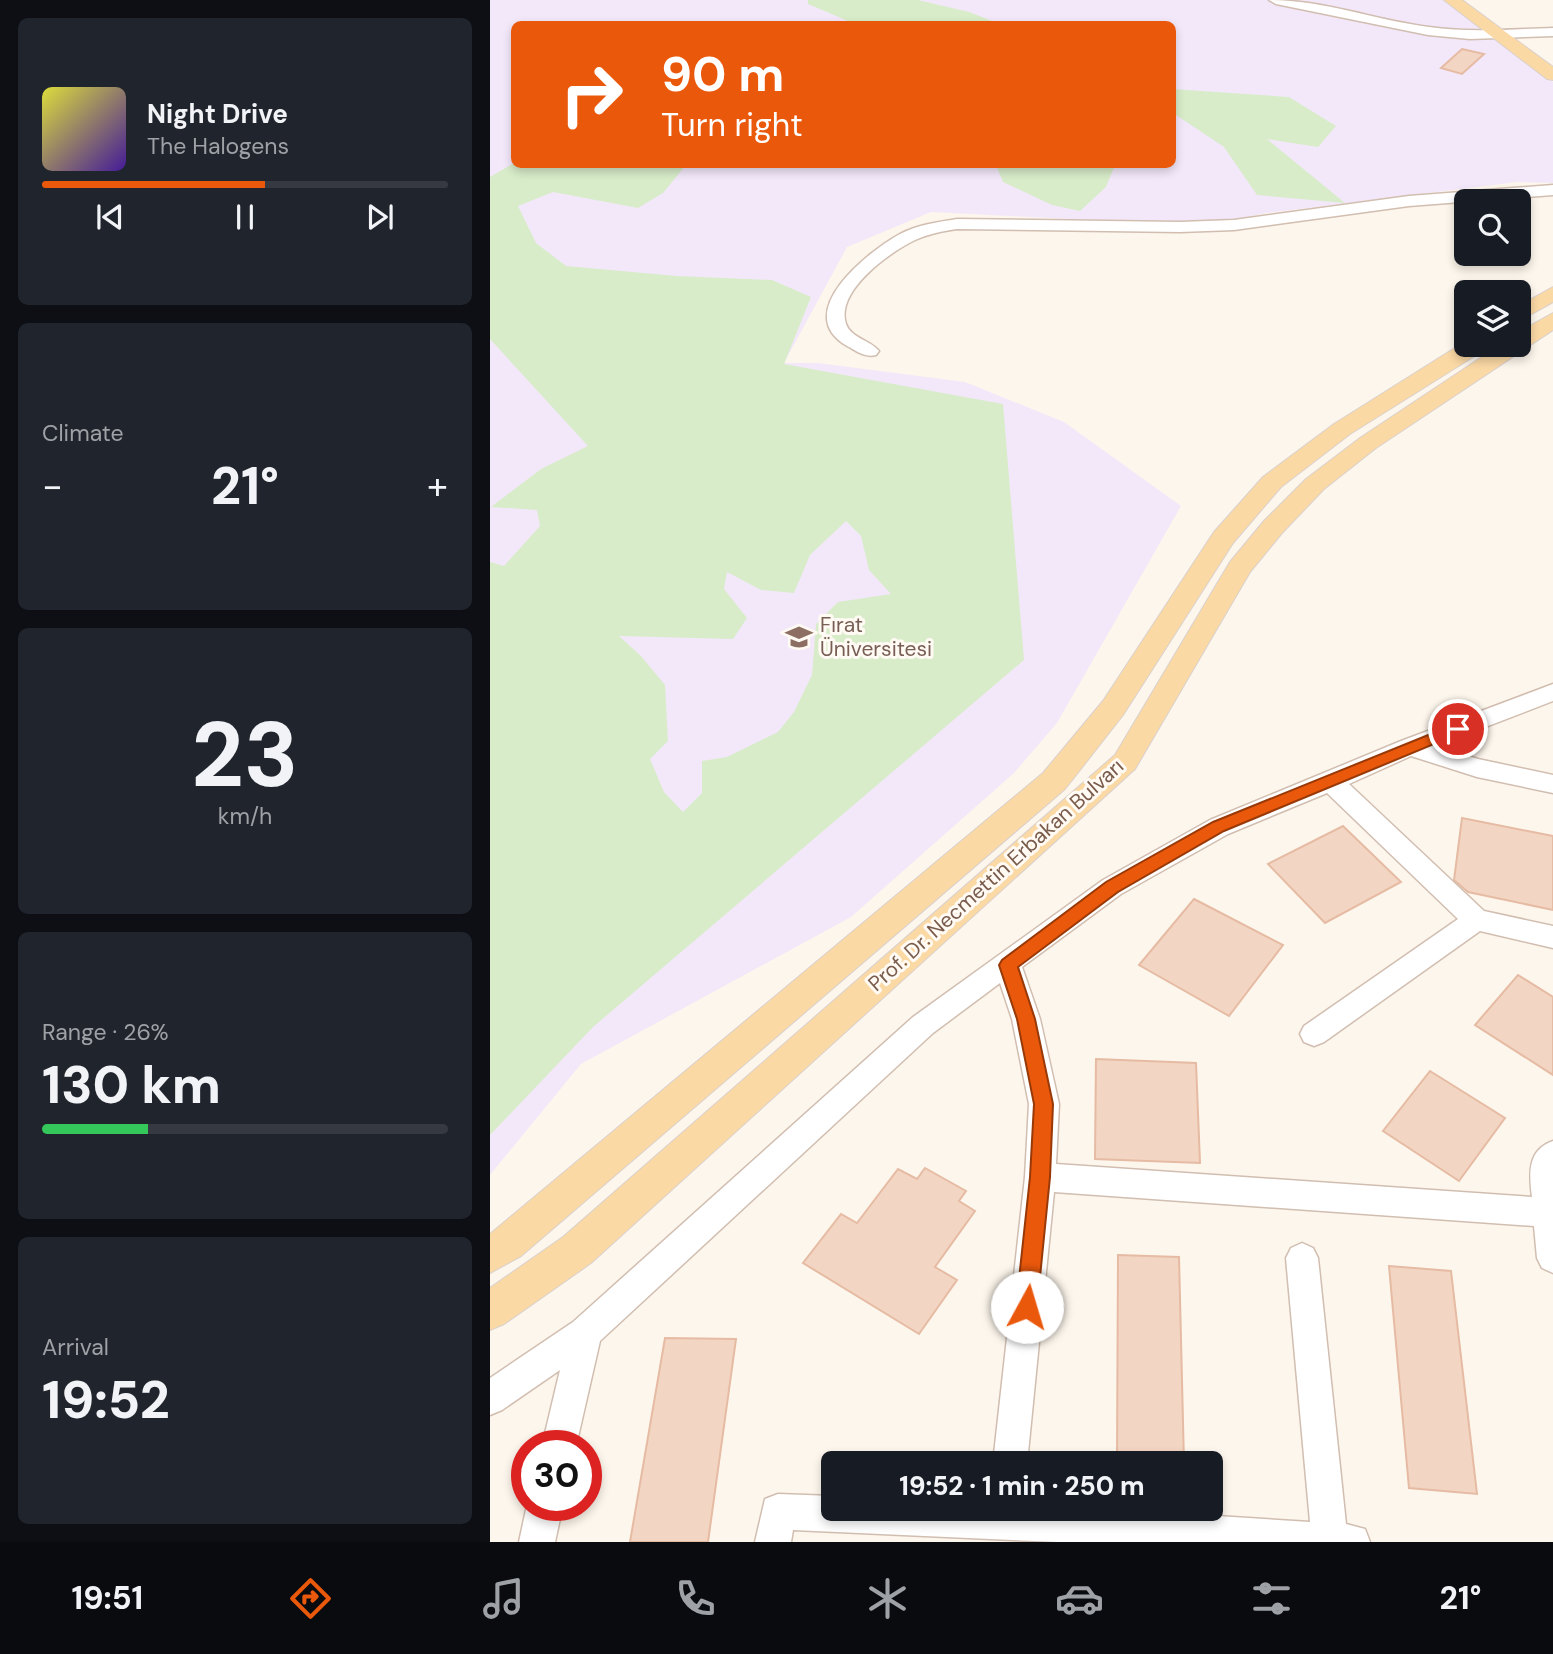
<!DOCTYPE html>
<html lang="en">
<head>
<meta charset="utf-8">
<style>
	body { margin:0; font-family:"DM Sans",sans-serif; background:#20242c; color:#f1f3f6; height:100vh; display:flex; flex-direction:column; font-size:26px; white-space:nowrap }
	* { box-sizing:border-box; margin:0 }
	p { font-size:23px; color:#9ea1a6 }
	.icon { flex:none; width:38px; height:38px; fill:none; stroke:currentColor; stroke-width:2; stroke-linecap:round; stroke-linejoin:round }
	.map { position:relative; flex:1; overflow:hidden }
	.sheet { display:flex; flex-direction:column; gap:18px; padding:18px; background:#0d0f14; width:490px }
	.sheet>* { flex:none }
	.banner { position:absolute; left:21px; top:21px; width:665px; height:147px; border-radius:10px; box-shadow:0 4px 10px #0003; background:#ea580c; color:#fff; overflow:hidden }
	.fabs { position:absolute; left:964px; top:189px; display:grid; gap:14px }
	.fabs a { display:grid; place-items:center; width:77px; height:77px; border-radius:10px; background:#171b24; box-shadow:0 4px 10px #0003; font-size:35px }
	.speed { position:absolute; left:21px; top:1430px; display:flex; gap:14px; font-size:35px; font-weight:700; text-align:center }
	.speed>* { display:grid; place-content:center; width:91px; height:91px; border-radius:50%; background:#171b24; box-shadow:0 4px 10px #0003; line-height:1 }
	.speed .limit { border:10px solid #d22; background:#fff; color:#111 }
	.pin { position:absolute; display:grid; place-items:center; width:60px; height:60px; color:#fff; margin:-30px; border:4px solid #fff; border-radius:50%; box-shadow:0 2px 7px #0007 }
	.me { position:absolute; width:77px; margin:-38px; rotate:6deg; stroke-linejoin:round; filter:drop-shadow(0 0 5px #0008) }
	.turn { display:flex; align-items:center; gap:24px; height:147px; padding:0 35px; font-size:32px }
	.turn .icon { width:91px; height:91px; stroke-width:2.5 }
	.turn b { display:block; font-size:49px; line-height:60px }
	.big { font-size:52px; font-weight:800; line-height:1.1 }
	.sheet .card { flex:1; display:flex; flex-direction:column; justify-content:center; gap:10px; min-width:0; padding:0 24px; border-radius:10px; background:#20242c }
	.sheet .dial { align-items:center; gap:0 }
	.dial b { font-size:91px; line-height:1 }
	.song { display:flex; align-items:center; gap:21px }
	.cover { width:84px; height:84px; border-radius:10px; background:linear-gradient(135deg,hsl(60 70% 55%),hsl(260 70% 35%)) }
	.played { height:7px; border-radius:4px; background:linear-gradient(90deg,#ea580c 55%,#363941 55%) }
	.keys { display:flex; justify-content:space-around; direction:ltr }
	.heat { display:flex; justify-content:space-between; align-items:center; font-size:38px; direction:ltr }
	.charge { height:10px; border-radius:5px; background:linear-gradient(90deg,#34c759 26%,#363941 0) }
	.trip { position:absolute; left:331px; top:1451px; width:402px; height:70px; border-radius:10px; background:#171b24; box-shadow:0 4px 10px #0003; font-weight:800; line-height:70px; text-align:center }
	.dock { display:flex; height:112px; justify-content:space-around; align-items:center; background:#090b0e; color:#9ea1a6 }
	.dock .icon { width:49px; height:49px }
	.dock .active { color:#ea580c }
	.dock b { font-size:32px; color:#f1f3f6 }
	main { display:flex; flex:1; min-height:0 }
	.map>svg:first-child { display:block }
	.education { fill:#f3e8fa; fill-rule:evenodd }
	.green { fill:#d8ecc9; fill-rule:evenodd }
	.building { fill:#f3d5c3; stroke:#e6bba3; stroke-width:2 }
	.lines { fill:none; stroke-linecap:round; stroke-linejoin:round }
	.minor-casing { stroke:#d1beb0; stroke-width:3 }
	.major-casing { stroke:#dad1cd; stroke-width:2 }
	.minor { fill:#fff; fill-rule:evenodd }
	.major { fill:#fbd9a5; fill-rule:evenodd }
	.route { fill:#ea580c; stroke:#983908; stroke-width:2 }
	.labels { text-anchor:middle; dominant-baseline:central; stroke-width:6; stroke-linejoin:round; paint-order:stroke }
	.education-label { font-size:21px; fill:#785e54; stroke:#fffaf3; text-anchor:start }
	.street-label { font-size:21px; fill:#7a5c4d; stroke:#fffaf3 }
</style>
</head>
<body>
<main>
<section class="sheet">
<div class="card">
<div class="song"><i class="cover"></i><div><b>Night Drive</b><p>The Halogens</p></div></div>
<div class="played"></div>
<div class="keys"><svg class="icon" aria-label="previous" viewBox="0 0 24 24"><path d="M18 5L8 12l10 7zM5 5v14"/></svg><svg class="icon" aria-label="pause" viewBox="0 0 24 24"><path d="M8 5v14M16 5v14"/></svg><svg class="icon" aria-label="next" viewBox="0 0 24 24"><path d="M6 5l10 7-10 7zM19 5v14"/></svg></div>
</div>
<div class="card"><p>Climate</p>
<div class="heat"><a>−</a><b class="big">21°</b><a>+</a></div>
</div>
<div class="card dial"><b>23</b><p>km/h</p></div>
<div class="card"><p>Range · 26%</p><b class="big">130 km</b><div class="charge"></div></div>
<div class="card"><p>Arrival</p><b class="big">19:52</b></div>
</section>
<div class="map">
<svg width="1063" height="1542" viewBox="0 0 1063 1542">
	<rect width="100%" height="100%" fill="#fdf6ec"/>
	<path class="education" d="M0,0h953l110,82v101l-36,-1 -250,31 -62,13 -274,-14 -84,35 -63,116h34l147,19 99,40 117,84 -124,217 -43,50 -163,144 -270,147 -91,111zM24,24h658v140h-658z"/>
	<g class="green">
		<polygon points="318,0 428,0 479,12 510,24 365,24 318,4"/>
		<polygon points="682,89 799,97 846,126 828,147 777,139 855,203 767,195 734,147 683,113"/>
		<path d="M24,163l172,2 -23,28 -25,15 -85,-16 -35,14 18,37 30,23 111,10 95,4 39,17 -27,67 219,40 21,256 -431,367 -103,108v-573l14,4 36,-40 -3,-16 -46,-3 50,-38 47,-23 -98,-107v-162zM356,521l15,15 8,34 22,24 -53,8 -22,22 -4,51 -18,37 -16,20 -51,25 -25,4v32l-19,19 -19,-20 -14,-33 18,-18 -3,-56 -24,-29 -22,-20 114,3 14,-21 -23,-29 3,-17 34,18 33,3 16,-38z"/>
		<polygon points="506,165 625,165 616,187 590,211 562,205 513,182"/>
	</g>
	<g class="building">
		<polygon points="972,49 994,54 972,74 951,68"/>
		<polygon points="972,818 1063,836 1063,910 978,892 964,880"/>
		<polygon points="853,826 911,882 835,923 778,864"/>
		<polygon points="704,899 793,945 739,1016 649,965"/>
		<polygon points="1028,975 1063,997 1063,1075 985,1025"/>
		<polygon points="606,1059 706,1063 710,1163 605,1159"/>
		<polygon points="940,1071 1015,1118 969,1181 893,1131"/>
		<polygon points="435,1168 476,1191 469,1201 485,1211 445,1267 467,1280 429,1334 313,1263 351,1214 367,1223 408,1169 427,1179"/>
		<polygon points="628,1255 689,1257 694,1463 627,1463"/>
		<polygon points="899,1266 961,1271 987,1494 919,1488"/>
		<polygon points="175,1338 246,1339 218,1542 140,1542"/>
	</g>
	<g class="lines">
		<defs>
			<g id="minor">
				<path d="M779,0c55,0 106,20 160,27 41,6 83,2 124,1v8l-83,3 -42,-4 -152,-31z"/>
				<path d="M1063,185v10l-144,11 -175,24 -54,2 -223,-3c-14,2 -29,5 -42,11 -25,12 -80,51 -69,84 5,14 24,16 33,27l-3,4c-11,3 -19,-4 -29,-9 -57,-33 22,-95 53,-112 17,-9 38,-12 57,-15l223,3 54,-2 175,-24z"/>
				<path d="M1063,684v17l-117,45 42,13 75,16v18l-76,-16 -66,-21 -62,28 135,127 69,15v22l-73,-17 -156,111 -10,4 -10,-4 -4,-8 4,-8 154,-107 -131,-126 -99,41 -107,60 -99,73 18,52 19,85 -3,60 476,33c-3,-23 -5,-47 21,-56v132l-11,-5 -5,-10 -3,-32 -480,-34 -27,271h-34l32,-286 4,-73 -17,-85 -12,-36 -67,50 -333,308 -24,105h-34l18,-76 -58,40 -12,5v-37l83,-56 340,-305 190,-137 107,-60 191,-79z"/>
				<polygon points="812,1243 823,1248 828,1258 856,1524 875,1529 880,1542 567,1542 303,1530 301,1542 265,1542 275,1499 288,1494 343,1496 343,1508 602,1508 820,1522 796,1258 801,1248"/>
				<polygon points="37,1505 73,1505 65,1542 29,1542"/>
			</g>
			<g id="major">
				<polygon points="954,0 972,0 1063,67 1063,80 1057,79"/>
				<polygon points="1063,287 1063,302 1029,321 1029,306"/>
				<polygon points="1063,313 1063,330 886,448 834,489 792,533 760,572 645,769 101,1263 14,1324 0,1330 0,1288 73,1237 625,755 740,562 774,521 816,479 870,438 1010,345 1029,345 1029,332"/>
				<polygon points="976,341 976,345 997,345 994,350 860,434 791,487 743,543 633,715 575,789 31,1256 0,1273 0,1234 553,773 613,701 724,532 773,477 844,424"/>
			</g>
		</defs>
		<use href="#minor" class="minor-casing"/>
		<use href="#major" class="major-casing"/>
		<use href="#minor" class="minor"/>
		<use href="#major" class="major"/>
	</g>
	<polygon class="route" points="968,723 976,729 973,732 734,831 628,892 528,967 545,1019 563,1104 560,1177 547,1307 544,1314 537,1317 529,1314 526,1307 540,1177 544,1104 527,1019 509,965 512,960 616,882 723,822"/>
	<defs>
		<symbol id="university-bare" viewBox="-9 -9 18 18"><path d="M0-5L7-2L0 1L-7-2ZM-4 1L0 2.5L4 1V4Q0 6-4 4Z" fill="#8d6e63" stroke="#fffaf3" stroke-width="2.5" paint-order="stroke"/></symbol>
	</defs>
	<g fill-rule="evenodd">
		<use href="#university-bare" x="290" y="618" width="38" height="38"/>
	</g>
	<g class="labels">
		<g class="education-label">
			<text x="330" y="625">Fırat<tspan x="330" dy="24">Üniversitesi</tspan></text>
		</g>
		<g class="street-label">
			<text transform="translate(506 875) rotate(-42)">Prof. Dr. Necmettin Erbakan Bulvarı</text>
		</g>
	</g>
</svg>
<div class="fabs">
<a><svg class="icon" aria-label="search" viewBox="0 0 24 24"><circle cx="10" cy="10" r="6"/><path d="M15 15l6 6"/></svg></a>
<a><svg class="icon" aria-label="layers" viewBox="0 0 24 24"><path d="M12 4l9 5-9 5-9-5zM3 14l9 5 9-5"/></svg></a>
</div>
<div class="speed"><div class="limit">30</div></div>
<div class="pin" style="left:968px;top:729px;background:#d93025"><svg class="icon" aria-label="arrive" viewBox="0 0 24 24"><path d="M6 21V4h12l-3 4 3 4H6"/></svg></div>
<svg class="me" style="left:537px;top:1307px" viewBox="-20 -20 40 40"><circle r="19" fill="#fff"/><path d="M0-13L10 11 0 6-10 11z" fill="#ea580c"/></svg>
<div class="trip">19:52 · 1 min · 250 m</div>
<div class="banner">
<div class="turn"><svg class="icon" aria-label="right" viewBox="0 0 24 24"><path d="M7 20v-9h11M14 6l5 5-5 5"/></svg><div><b>90 m</b>Turn right</div></div>
</div>
</div>
</main>
<nav class="dock">
<b>19:51</b>
<svg class="icon active" aria-label="directions" viewBox="0 0 24 24"><path d="M12 3l9 9-9 9-9-9zM9 14v-3h6M13 9l2 2-2 2"/></svg>
<svg class="icon" aria-label="music" viewBox="0 0 24 24"><path d="M9 18V5l10-2v13"/><circle cx="6" cy="18" r="3"/><circle cx="16" cy="16" r="3"/></svg>
<svg class="icon" aria-label="phone" viewBox="0 0 24 24"><path d="M5 4h4l2 5-3 2q2 4 5 5l2-3 5 2v4C11 20 4 13 5 4z"/></svg>
<svg class="icon" aria-label="climate" viewBox="0 0 24 24"><path d="M12 3v18M4 7l16 10M4 17L20 7"/></svg>
<svg class="icon" aria-label="car" viewBox="0 0 24 24"><path d="M5 17H2v-5l4-1 3-4h7l3 4 3 1v5h-3M9 17h6M6 11h13"/><circle cx="7" cy="17" r="2"/><circle cx="17" cy="17" r="2"/></svg>
<svg class="icon" aria-label="filters" viewBox="0 0 24 24"><path d="M4 7h16M4 17h16"/><circle cx="9" cy="7" r="2"/><circle cx="15" cy="17" r="2"/></svg>
<b>21°</b>
</nav>
</body>
</html>
